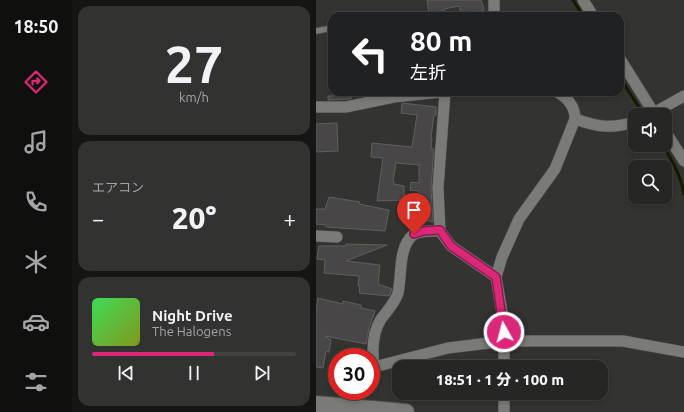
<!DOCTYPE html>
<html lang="ja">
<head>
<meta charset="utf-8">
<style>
	body { margin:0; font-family:Ubuntu,"Noto Sans JP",sans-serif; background:#323231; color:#f1f3f6; height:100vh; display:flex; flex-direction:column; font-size:15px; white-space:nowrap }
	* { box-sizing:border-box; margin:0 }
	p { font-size:13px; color:#a4a5a6 }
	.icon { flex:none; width:22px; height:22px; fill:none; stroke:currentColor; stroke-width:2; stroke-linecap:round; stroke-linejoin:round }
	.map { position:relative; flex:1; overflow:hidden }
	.drawer { display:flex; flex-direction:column; gap:6px; padding:6px; background:#151514; width:244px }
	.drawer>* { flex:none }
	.guide { position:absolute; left:12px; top:12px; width:296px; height:84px; border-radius:12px; box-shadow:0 2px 6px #0003,0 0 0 1px #424341; background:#202124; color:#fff; overflow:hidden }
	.tools { position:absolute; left:312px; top:108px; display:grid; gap:8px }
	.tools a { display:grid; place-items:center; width:44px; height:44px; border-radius:8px; background:#262624; box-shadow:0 2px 6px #0003,0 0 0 1px #424341; font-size:20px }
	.speed { position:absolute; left:12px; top:348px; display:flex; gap:8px; font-size:20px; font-weight:700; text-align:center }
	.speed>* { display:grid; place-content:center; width:52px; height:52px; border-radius:50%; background:#262624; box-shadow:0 2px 6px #0003,0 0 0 1px #424341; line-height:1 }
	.speed .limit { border:6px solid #d22; background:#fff; color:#111 }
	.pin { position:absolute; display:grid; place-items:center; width:34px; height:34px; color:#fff; margin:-41px -17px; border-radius:50% 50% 50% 0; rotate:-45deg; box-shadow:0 0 4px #0007 }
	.pin .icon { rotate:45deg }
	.me { position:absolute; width:44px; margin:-22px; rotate:353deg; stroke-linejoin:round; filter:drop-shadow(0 0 3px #0008) }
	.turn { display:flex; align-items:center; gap:14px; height:84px; padding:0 16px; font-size:18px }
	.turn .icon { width:52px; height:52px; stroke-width:2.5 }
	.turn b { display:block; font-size:28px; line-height:34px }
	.big { font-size:30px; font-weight:800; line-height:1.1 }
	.drawer .tile { flex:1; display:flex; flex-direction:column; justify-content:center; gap:6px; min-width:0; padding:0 14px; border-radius:12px; background:#323231 }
	.drawer .dial { align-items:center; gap:0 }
	.dial b { font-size:52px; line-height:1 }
	.song { display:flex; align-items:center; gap:12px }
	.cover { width:48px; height:48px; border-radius:6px; background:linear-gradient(135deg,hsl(130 70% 55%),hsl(70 70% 35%)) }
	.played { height:4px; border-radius:2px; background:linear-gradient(90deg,#db2777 60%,#424341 60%) }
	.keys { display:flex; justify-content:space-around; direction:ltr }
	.heat { display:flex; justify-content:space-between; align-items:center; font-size:22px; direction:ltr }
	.trip { position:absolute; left:76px; top:360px; width:216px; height:40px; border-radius:12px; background:#262624; box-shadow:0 2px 6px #0003,0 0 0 1px #424341; font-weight:800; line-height:40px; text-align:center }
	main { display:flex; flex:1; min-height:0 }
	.tabs { display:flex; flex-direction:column; width:72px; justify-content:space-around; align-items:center; background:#0f0f0e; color:#a4a5a6 }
	.tabs .icon { width:28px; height:28px }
	.tabs .current { color:#db2777 }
	.tabs b { font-size:18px; color:#f1f3f6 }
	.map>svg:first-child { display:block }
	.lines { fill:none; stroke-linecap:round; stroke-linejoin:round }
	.stream { stroke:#161900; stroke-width:3 }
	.building { fill:#494647; stroke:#615e5f }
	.lane-casing { stroke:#4e4f4c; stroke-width:7 }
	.street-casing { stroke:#4e4f4c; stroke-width:12 }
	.secondary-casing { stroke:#4e4f4c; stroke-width:18 }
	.lane { stroke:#7a7a77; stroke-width:5.5 }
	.street { stroke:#7a7a77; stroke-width:11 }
	.secondary { stroke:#7a7a77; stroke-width:16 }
	.route-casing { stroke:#8e194d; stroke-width:10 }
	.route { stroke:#db2777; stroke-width:7 }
</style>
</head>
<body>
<main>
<nav class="tabs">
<b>18:50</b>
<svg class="icon current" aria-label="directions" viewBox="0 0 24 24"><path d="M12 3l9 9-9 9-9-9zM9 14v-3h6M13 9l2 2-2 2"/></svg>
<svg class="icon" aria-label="music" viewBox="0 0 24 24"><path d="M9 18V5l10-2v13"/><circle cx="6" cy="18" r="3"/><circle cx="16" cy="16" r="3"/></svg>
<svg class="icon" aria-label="phone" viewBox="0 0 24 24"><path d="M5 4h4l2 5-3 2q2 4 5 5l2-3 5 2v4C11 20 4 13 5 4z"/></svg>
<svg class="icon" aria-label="climate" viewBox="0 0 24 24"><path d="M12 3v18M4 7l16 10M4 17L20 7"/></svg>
<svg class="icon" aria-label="car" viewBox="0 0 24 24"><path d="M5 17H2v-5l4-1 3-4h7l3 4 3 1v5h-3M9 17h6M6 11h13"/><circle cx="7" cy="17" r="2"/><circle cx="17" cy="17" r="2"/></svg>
<svg class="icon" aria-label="filters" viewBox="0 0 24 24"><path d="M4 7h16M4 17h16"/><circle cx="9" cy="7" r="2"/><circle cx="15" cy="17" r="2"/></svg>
</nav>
<section class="drawer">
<div class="tile dial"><b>27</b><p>km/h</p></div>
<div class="tile"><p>エアコン</p>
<div class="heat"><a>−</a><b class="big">20°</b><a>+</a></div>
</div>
<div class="tile">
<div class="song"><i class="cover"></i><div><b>Night Drive</b><p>The Halogens</p></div></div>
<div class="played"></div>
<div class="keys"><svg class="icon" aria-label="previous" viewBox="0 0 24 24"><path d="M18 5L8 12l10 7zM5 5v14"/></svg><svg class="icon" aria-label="pause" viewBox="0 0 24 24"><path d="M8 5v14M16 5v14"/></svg><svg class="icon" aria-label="next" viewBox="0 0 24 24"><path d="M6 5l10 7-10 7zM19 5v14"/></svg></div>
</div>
</section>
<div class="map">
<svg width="368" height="412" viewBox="0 0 368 412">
	<rect width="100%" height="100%" fill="#333330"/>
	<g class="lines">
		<g class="stream">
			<polyline points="257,0 267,16"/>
			<polyline points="304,78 328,115"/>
			<path d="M347,145c9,16 18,30 21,49"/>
		</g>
	</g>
	<g class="building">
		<polygon points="111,0 165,0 168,10 147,16 143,6 128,9 128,11 113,13"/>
		<polygon points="17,92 35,92 35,99 12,100 12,96 17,96"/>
		<polygon points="86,103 120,107 120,115 118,115 115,138 116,138 115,149 118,149 115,188 117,222 104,219 103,191 94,190 95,182 103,183 103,165 80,163 77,181 78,182 78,184 88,186 88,200 61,201 67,158 55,157 56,143 96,147 101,115 85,113"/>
		<polygon points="21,123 22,151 0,152 0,124"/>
		<polygon points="13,197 44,202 43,204 73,210 69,231 10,227 10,225 0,224 0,209 9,209"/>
		<polygon points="30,244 71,245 30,261 64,265 62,284 76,289 73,296 43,293 44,286 42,286 43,276 8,273 9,260 1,259 3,246 30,246"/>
		<polygon points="2,298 27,304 27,301 45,305 45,308 59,311 53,328 50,344 9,336 15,340 13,352 10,351 7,368 0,367 0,309"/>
	</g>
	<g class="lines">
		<defs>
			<polyline id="lane" points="0,31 16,28"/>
			<g id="street">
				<polyline points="178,0 178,16"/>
				<polyline points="267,0 277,16"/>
				<polyline points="304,59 339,115"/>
				<polyline points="129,92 122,188 124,231 135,246 180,277"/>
				<polyline points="0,107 30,107 78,97 125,92"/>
				<polyline points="334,115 368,96"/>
				<path d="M259,119c23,8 36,10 60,3"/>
				<polyline points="349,131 368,161"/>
				<polyline points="0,236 21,237"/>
				<path d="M58,367c-2,-16 -2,-34 7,-48 6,-8 14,-16 17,-26 4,-17 0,-46 15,-58 7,-5 19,-4 27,-4"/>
				<path d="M188,367v-43l-8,-47 6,-20 17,-38 36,-50 20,-50c0,-12 -7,-21 -18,-27"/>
				<polyline points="55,371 58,367 132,348 189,341 307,341 368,352"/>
				<polyline points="32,407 42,391"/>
				<polyline points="188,412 188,393"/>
			</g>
			<polyline id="secondary" points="0,404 90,412"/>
		</defs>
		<use href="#lane" class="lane-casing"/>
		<use href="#street" class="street-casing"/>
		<use href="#secondary" class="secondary-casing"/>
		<use href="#lane" class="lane"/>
		<use href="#street" class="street"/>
		<use href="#secondary" class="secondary"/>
	</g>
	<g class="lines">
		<defs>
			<polyline id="route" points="98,234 107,231 124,230 135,246 180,277 188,332"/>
		</defs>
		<use href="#route" class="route-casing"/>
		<use href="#route" class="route"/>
	</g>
</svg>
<div class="tools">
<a><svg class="icon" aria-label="sound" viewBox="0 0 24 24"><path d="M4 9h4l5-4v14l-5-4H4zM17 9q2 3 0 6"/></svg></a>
<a><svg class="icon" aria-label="search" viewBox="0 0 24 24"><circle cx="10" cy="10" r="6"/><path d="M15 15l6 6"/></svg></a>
</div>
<div class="speed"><div class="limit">30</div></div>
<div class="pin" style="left:98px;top:234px;background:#d93025"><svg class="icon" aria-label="arrive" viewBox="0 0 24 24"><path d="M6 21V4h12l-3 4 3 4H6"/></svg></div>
<svg class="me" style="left:188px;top:332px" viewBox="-20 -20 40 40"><circle r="17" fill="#db2777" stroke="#fff" stroke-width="3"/><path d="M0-11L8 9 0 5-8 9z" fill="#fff"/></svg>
<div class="trip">18:51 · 1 分 · 100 m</div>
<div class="guide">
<div class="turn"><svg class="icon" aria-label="left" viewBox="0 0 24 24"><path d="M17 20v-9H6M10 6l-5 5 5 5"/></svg><div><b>80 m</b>左折</div></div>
</div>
</div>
</main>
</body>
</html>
